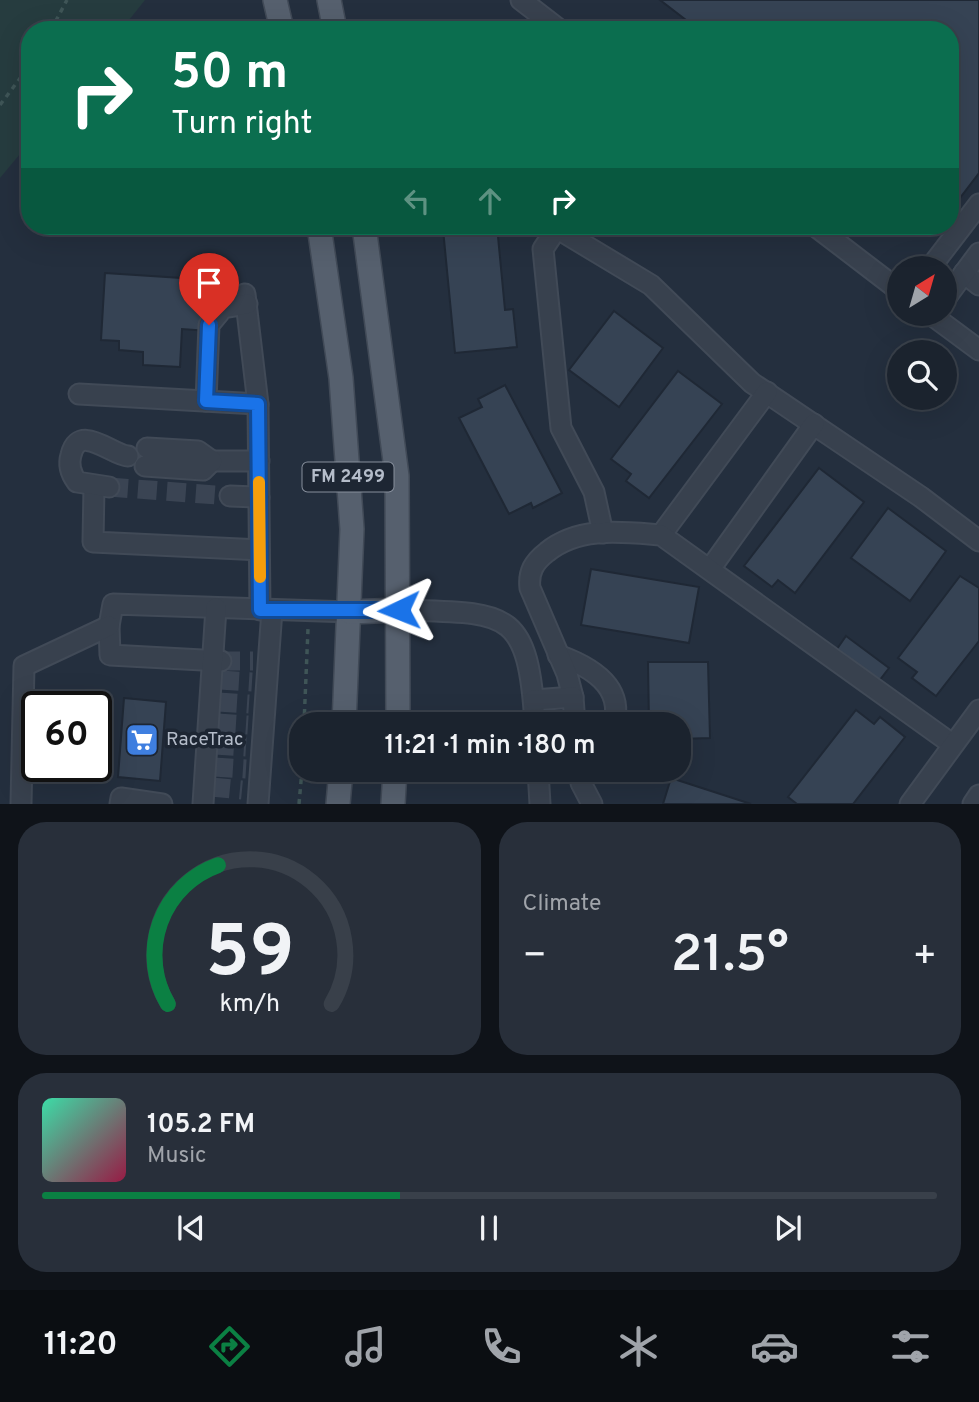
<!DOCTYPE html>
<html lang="en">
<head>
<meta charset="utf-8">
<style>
	body { margin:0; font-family:Overpass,sans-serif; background:#282f3a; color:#f1f3f6; height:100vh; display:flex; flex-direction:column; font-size:26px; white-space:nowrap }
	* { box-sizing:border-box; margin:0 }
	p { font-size:23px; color:#a0a4aa }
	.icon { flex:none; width:38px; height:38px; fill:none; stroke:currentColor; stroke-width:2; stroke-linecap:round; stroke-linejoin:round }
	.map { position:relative; height:804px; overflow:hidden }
	.sheet { display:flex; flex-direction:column; gap:18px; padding:18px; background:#0f1319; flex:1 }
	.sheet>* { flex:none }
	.top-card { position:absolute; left:21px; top:21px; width:938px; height:214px; border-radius:28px; box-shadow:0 7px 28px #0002,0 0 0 2px #39404a; background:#0b6e4f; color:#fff; overflow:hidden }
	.needle { width:46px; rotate:37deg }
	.controls { position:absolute; left:887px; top:256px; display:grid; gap:14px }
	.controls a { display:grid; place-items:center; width:70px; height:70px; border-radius:50%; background:#1b232e; box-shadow:0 7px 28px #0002,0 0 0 2px #39404a; font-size:35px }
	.speed { position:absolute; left:21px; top:691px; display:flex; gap:14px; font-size:35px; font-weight:700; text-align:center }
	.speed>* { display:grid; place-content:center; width:91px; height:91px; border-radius:50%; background:#1b232e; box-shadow:0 7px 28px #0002,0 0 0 2px #39404a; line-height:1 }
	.speed .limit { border:4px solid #111; border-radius:10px; background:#fff; color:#111 }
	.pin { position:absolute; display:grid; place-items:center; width:60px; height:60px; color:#fff; margin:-72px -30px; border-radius:50% 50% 50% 0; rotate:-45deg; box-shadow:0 0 7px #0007 }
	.pin .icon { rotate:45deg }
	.me { position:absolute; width:77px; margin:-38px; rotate:268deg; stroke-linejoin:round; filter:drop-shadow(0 0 5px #0008) }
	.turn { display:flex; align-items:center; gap:24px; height:147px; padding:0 35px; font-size:32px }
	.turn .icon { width:91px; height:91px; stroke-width:2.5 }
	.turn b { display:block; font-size:49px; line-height:60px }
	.lanes { display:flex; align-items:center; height:66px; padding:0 35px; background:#0003; justify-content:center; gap:35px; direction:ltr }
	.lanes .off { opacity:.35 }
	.big { font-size:52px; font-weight:600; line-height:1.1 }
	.sheet .tile { flex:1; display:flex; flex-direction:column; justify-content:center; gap:10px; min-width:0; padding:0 24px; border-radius:28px; background:#282f3a }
	.sheet .dial { align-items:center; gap:0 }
	.dial svg { height:182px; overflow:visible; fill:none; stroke:#39404a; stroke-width:7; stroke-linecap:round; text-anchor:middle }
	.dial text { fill:#f1f3f6; stroke:none }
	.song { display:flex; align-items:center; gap:21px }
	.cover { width:84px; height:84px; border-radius:10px; background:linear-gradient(135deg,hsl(160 70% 55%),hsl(340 70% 35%)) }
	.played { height:7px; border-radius:4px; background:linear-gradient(90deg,#0b8043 40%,#39404a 40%) }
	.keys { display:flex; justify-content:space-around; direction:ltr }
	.heat { display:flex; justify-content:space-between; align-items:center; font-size:38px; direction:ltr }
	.sheet .tiles { flex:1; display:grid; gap:18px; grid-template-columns:1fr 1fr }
	.tile:last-child { grid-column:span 2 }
	.trip { position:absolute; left:289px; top:712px; width:402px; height:70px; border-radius:28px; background:#1b232e; box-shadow:0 7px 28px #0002,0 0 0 2px #39404a; font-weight:600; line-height:70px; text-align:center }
	.tabs { display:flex; height:112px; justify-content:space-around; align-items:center; background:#0b0e12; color:#a0a4aa }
	.tabs .icon { width:49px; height:49px }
	.tabs .current { color:#0b8043 }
	.tabs b { font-size:32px; color:#f1f3f6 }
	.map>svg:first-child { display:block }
	.green { fill:#263c3f }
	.building { fill:#364354; stroke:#1f2835; stroke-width:2 }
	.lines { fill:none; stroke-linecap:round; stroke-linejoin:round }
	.minor-tunnel { stroke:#3a4453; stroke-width:19; stroke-dasharray:19 10; stroke-linecap:butt }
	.minor-casing { stroke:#414a57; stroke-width:23 }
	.major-casing { stroke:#414a57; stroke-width:26 }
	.path { stroke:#3f5557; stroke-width:3.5; stroke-dasharray:5 5; stroke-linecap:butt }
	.minor { stroke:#38414e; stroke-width:19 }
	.major { stroke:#56606e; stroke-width:23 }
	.route-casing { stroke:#114b97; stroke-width:18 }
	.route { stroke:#1a73e8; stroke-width:12 }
	.slow { stroke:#f59e0b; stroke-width:12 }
	.labels { text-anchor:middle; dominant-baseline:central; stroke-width:7; stroke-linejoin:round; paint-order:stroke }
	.shield { fill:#1d2633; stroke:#878f9c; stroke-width:2 }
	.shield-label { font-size:18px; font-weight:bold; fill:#b4bcc9 }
	.poi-label { font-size:19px; fill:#b4bcc9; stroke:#1d2633; text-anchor:start }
</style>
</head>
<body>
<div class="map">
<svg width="979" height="804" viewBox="0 0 979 804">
	<rect width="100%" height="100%" fill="#242f3e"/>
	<polygon class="green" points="0,0 145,0 121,30 30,30 30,142 0,178"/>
	<g class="building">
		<polygon points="660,0 979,0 979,173 950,211 950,30 699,30"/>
		<polygon points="497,226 505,310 513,309 517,347 455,353 443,229"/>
		<polygon points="105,273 212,280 209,331 182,329 180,367 143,365 143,352 119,350 119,341 101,340"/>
		<polygon points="614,311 663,348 619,407 569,370"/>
		<polygon points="678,371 722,404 649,498 626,481 631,474 611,459"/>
		<polygon points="505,385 562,493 533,508 531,503 509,514 459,418 482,407 478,399"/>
		<polygon points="819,468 864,502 795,593 778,580 772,587 744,566"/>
		<polygon points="888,508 946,551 910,601 851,558"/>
		<polygon points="591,569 699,587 689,643 581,625"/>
		<polygon points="960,576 979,588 979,641 936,696 912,678 917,672 898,658"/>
		<polygon points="846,636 889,668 879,681 837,649"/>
		<polygon points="648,662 708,662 710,738 679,739 679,724 649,724"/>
		<polygon points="124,698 166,702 160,781 118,777"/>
		<polygon points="856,710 874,724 880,717 905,737 853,804 797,804 788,797"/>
		<polygon points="671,778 751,804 663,804"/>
	</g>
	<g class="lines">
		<g class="minor-tunnel">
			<polyline points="109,487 230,496"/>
			<polyline points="221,661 253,661"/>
			<polyline points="220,680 252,682"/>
			<polyline points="218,702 249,704"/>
			<polyline points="217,723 248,725"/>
			<polyline points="215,745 246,747"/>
			<polyline points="214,767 246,769"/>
			<polyline points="211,787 242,790"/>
		</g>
		<defs>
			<g id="minor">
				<polyline points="521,0 560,30"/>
				<polyline points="553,226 651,285 752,383 921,497 979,541"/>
				<polyline points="815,226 900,291"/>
				<polyline points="557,228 543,249 561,428 594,492 603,533"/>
				<polyline points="930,268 979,204"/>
				<polyline points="964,273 979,285"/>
				<polyline points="245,294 258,404 260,610"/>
				<polyline points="945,299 979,253"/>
				<polyline points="933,316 979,350"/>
				<polyline points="79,394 258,404"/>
				<polyline points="206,401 209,325 223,308 247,304"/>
				<polyline points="200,461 259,461"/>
				<polyline points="145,466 203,470 212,461 198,451 147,448"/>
				<polyline points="94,487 93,542 259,550"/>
				<path d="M109,487l-32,-5c-6,-8 -9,-17 -6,-27 8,-33 41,0 57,1"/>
				<polyline points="230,496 259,497"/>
				<polyline points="661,535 767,392"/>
				<polyline points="710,569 814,424"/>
				<path d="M399,610c108,3 129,-3 136,114"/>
				<path d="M558,655c31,11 66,30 56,69"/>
				<polyline points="221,661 110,655 109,626 113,604 350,612"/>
				<path d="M573,697l-6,-23 -37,-86c-2,-16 4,-26 17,-36 32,-26 75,-20 114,-17l291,209"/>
				<polyline points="534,700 573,697 575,724"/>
				<polyline points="538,770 540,804"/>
				<polyline points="579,770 581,783 592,804"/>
				<polyline points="21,804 24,666 109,626"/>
				<polyline points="120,804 121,798 162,804"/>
				<polyline points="203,804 216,608"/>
				<polyline points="258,804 272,610"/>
				<polyline points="910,804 979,710"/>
				<polyline points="973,804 979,795"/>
			</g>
			<g id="major">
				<polyline points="275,0 282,30"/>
				<polyline points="329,0 335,30"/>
				<polyline points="319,226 341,378 352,529 344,724"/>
				<polyline points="364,226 397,476 398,724"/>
				<polyline points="350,612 399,610"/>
				<polyline points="338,804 341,770"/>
				<polyline points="393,804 395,770"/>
			</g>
		</defs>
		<use href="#minor" class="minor-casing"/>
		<use href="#major" class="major-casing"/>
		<g class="path">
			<polyline points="51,30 67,0"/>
			<polyline points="0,105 30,65"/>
			<polyline points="304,724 308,629"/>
			<polyline points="299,804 302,770"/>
		</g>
		<use href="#minor" class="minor"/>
		<use href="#major" class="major"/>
	</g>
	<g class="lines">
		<defs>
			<polyline id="route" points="209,325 206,401 258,404 260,610 399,610"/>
		</defs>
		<use href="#route" class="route-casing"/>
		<use href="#route" class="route"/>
		<polyline class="slow" points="259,482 260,577"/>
	</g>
	<defs>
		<symbol id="supermarket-square" viewBox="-11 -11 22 22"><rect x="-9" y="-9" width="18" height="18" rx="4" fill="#3f7fe0" stroke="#1d2633"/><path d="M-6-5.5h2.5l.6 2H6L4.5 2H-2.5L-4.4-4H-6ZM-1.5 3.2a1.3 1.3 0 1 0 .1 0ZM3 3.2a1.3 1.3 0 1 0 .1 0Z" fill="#fff"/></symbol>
	</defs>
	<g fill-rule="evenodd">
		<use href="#supermarket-square" x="123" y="721" width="38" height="38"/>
	</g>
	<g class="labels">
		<rect class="shield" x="302.5" y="462.5" width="91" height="29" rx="5"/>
		<g class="shield-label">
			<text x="348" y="477">FM 2499</text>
		</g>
		<g class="poi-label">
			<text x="166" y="740">RaceTrac</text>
		</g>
	</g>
</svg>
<div class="controls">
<a><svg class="needle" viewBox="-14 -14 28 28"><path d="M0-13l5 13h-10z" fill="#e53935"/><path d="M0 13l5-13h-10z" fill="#a0a4aa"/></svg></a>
<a><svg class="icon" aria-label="search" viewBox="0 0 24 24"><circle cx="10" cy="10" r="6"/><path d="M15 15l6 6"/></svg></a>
</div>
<div class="speed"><div class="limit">60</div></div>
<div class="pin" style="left:209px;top:325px;background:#d93025"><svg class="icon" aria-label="arrive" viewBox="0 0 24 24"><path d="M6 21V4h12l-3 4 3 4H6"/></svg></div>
<svg class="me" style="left:399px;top:610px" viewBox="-20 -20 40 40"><path d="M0-17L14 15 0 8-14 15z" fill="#1a73e8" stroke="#fff" stroke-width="4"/></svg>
<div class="trip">11:21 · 1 min · 180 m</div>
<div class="top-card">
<div class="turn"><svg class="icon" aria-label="right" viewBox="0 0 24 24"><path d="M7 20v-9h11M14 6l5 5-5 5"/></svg><div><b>50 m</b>Turn right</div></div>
<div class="lanes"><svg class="icon off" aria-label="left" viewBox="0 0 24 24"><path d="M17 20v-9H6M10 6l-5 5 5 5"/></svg><svg class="icon off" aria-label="ahead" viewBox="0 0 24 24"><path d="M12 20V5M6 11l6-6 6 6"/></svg><svg class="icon" aria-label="right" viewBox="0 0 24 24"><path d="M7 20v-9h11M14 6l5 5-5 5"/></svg></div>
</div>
</div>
<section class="sheet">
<div class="tiles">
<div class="tile dial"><svg viewBox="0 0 100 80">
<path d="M14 69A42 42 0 1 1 86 69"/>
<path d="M14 69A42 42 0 0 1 36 8" stroke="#0b8043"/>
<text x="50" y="56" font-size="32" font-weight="700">59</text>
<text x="50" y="72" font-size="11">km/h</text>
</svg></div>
<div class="tile"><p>Climate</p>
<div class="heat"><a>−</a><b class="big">21.5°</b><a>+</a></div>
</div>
<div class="tile">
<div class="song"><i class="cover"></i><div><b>105.2 FM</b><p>Music</p></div></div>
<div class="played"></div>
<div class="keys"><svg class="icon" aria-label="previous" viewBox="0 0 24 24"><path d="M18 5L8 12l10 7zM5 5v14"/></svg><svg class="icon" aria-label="pause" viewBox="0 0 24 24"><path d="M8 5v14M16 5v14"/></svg><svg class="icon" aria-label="next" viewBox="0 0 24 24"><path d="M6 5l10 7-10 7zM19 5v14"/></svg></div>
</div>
</div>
</section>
<nav class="tabs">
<b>11:20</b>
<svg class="icon current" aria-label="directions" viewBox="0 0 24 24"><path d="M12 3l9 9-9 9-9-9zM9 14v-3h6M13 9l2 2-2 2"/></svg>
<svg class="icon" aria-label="music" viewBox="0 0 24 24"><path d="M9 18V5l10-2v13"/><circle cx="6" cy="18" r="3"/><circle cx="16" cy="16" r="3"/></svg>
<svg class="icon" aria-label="phone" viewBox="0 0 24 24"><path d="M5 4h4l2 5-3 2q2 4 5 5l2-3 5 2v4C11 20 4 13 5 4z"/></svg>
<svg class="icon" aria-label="climate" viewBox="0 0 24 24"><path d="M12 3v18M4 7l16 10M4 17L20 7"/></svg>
<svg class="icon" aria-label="car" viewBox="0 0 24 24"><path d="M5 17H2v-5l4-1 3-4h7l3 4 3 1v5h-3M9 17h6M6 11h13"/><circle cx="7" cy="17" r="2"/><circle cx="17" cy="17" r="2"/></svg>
<svg class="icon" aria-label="filters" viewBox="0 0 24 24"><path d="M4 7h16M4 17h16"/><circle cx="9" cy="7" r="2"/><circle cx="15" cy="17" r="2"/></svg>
</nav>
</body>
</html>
